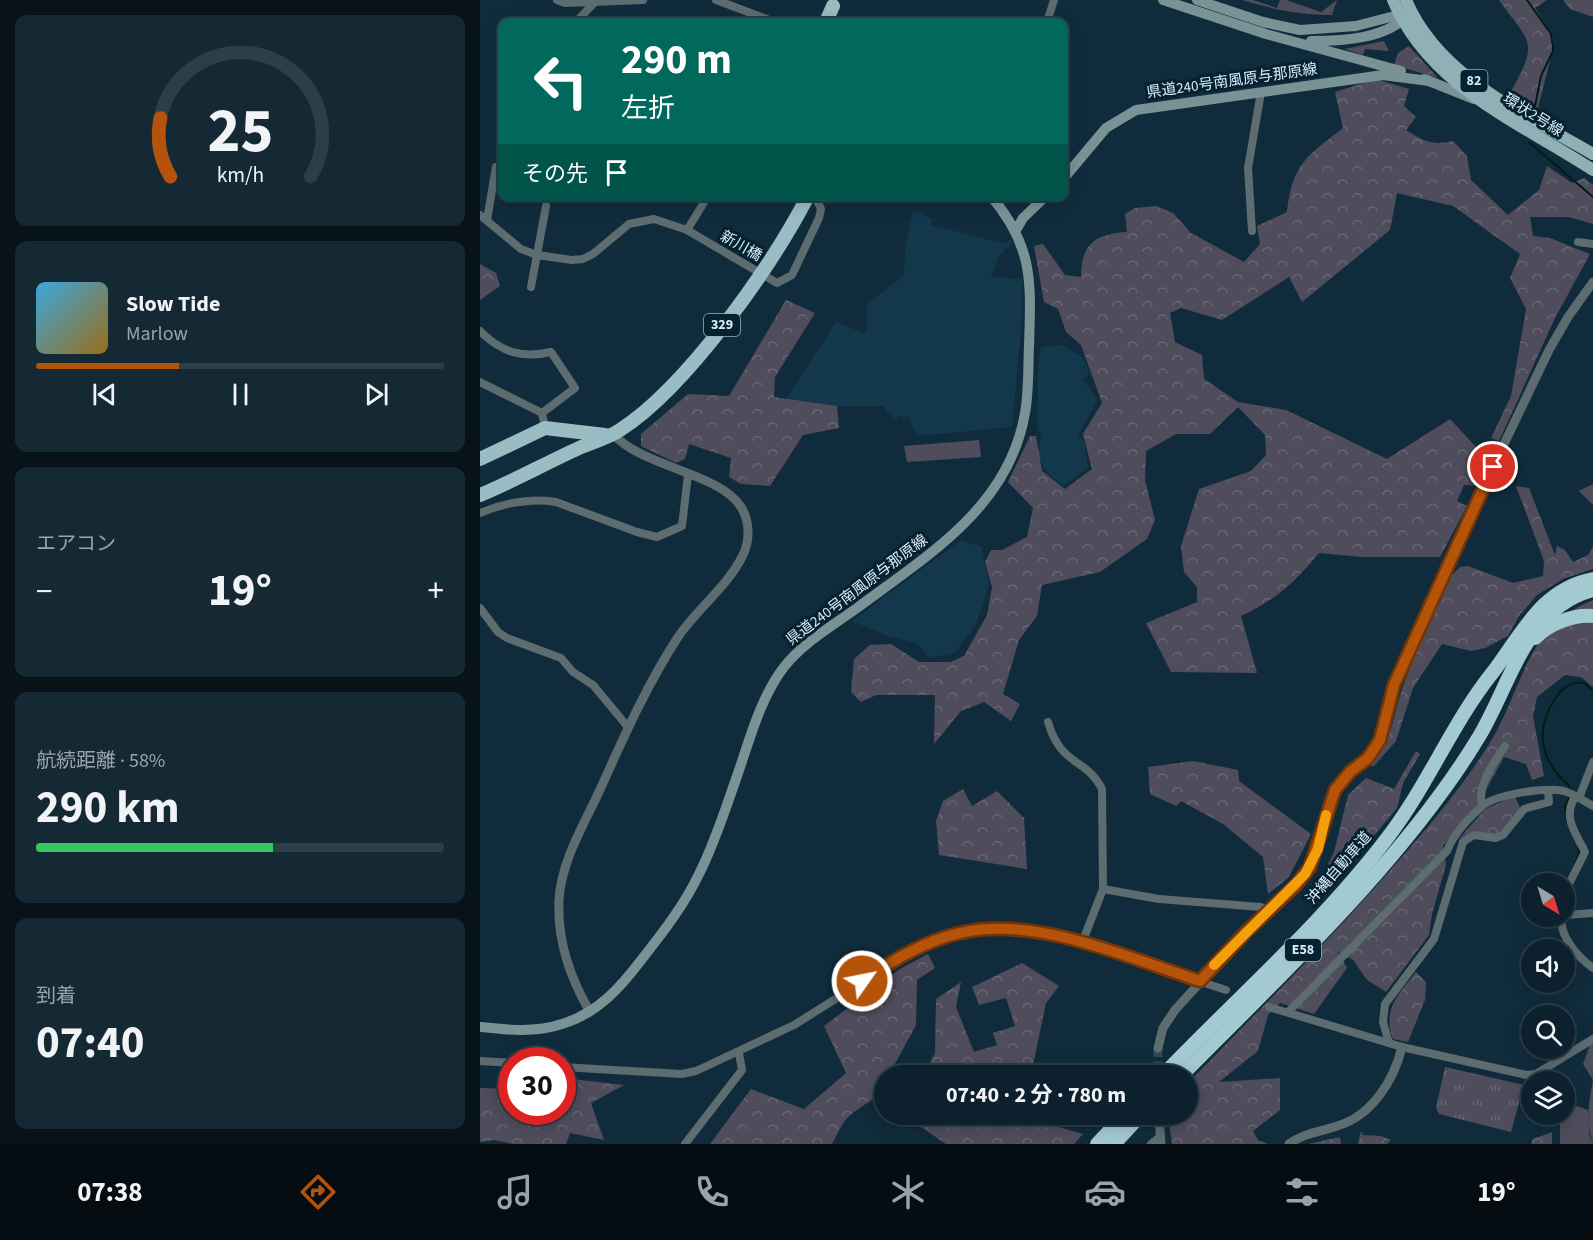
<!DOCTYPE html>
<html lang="ja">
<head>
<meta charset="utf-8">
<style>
	body { margin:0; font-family:"Source Sans 3","Noto Sans JP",sans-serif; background:#152935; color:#f1f3f6; height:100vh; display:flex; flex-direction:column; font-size:22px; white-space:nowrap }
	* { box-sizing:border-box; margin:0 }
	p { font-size:20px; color:#9aa3aa }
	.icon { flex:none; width:33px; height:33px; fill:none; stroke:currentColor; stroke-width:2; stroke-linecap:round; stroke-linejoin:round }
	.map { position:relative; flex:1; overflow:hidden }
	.details { display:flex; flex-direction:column; gap:15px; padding:15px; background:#071219; width:480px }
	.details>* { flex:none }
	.guide { position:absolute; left:18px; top:18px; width:570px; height:183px; border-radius:12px; box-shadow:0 3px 15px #0003,0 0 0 2px #2c3e49; background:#00695c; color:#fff; overflow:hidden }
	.needle { width:39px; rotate:142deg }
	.buttons { position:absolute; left:1041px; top:873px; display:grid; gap:12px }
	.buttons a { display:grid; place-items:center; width:54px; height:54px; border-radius:50%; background:#0c212d; box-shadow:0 3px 15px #0003,0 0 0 2px #2c3e49; font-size:30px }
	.speed { position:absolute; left:18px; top:1047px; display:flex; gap:12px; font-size:30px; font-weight:700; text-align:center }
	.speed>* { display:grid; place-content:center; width:78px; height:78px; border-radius:50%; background:#0c212d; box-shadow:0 3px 15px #0003,0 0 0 2px #2c3e49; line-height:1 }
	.speed .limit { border:9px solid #d22; background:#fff; color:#111 }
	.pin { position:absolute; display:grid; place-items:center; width:51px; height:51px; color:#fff; margin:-26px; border:3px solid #fff; border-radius:50%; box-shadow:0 2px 6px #0007 }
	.me { position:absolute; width:66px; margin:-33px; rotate:57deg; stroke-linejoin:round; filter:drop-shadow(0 0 4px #0008) }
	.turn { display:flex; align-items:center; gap:21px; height:126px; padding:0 24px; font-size:27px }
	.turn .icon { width:78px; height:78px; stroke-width:2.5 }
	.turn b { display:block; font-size:42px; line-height:51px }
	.then { display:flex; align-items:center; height:57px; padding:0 24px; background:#0003; gap:12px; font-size:22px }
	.big { font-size:45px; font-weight:700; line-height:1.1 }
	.details .card { flex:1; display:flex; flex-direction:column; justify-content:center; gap:9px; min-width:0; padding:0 21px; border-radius:12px; background:#152935 }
	.details .dial { align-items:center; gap:0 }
	.dial svg { height:156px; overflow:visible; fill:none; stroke:#2c3e49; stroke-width:7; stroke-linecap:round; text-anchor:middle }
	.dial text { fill:#f1f3f6; stroke:none }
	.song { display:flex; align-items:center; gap:18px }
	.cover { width:72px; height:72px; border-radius:9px; background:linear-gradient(135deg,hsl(200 70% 55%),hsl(40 70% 35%)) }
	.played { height:6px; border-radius:3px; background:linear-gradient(90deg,#b45309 35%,#2c3e49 35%) }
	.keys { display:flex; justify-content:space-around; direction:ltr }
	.heat { display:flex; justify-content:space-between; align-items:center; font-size:33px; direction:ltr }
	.charge { height:9px; border-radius:4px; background:linear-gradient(90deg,#34c759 58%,#2c3e49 0) }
	.trip { position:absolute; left:394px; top:1065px; width:324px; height:60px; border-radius:30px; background:#0c212d; box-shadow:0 3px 15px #0003,0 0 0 2px #2c3e49; font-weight:700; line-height:60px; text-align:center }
	.dock { display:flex; height:96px; justify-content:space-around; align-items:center; background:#050d12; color:#9aa3aa }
	.dock .icon { width:42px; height:42px }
	.dock .selected { color:#b45309 }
	.dock b { font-size:27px; color:#f1f3f6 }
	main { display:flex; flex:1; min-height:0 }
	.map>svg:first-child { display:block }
	.built { fill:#13384b }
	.green { fill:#4f4c5c }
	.forest { fill:url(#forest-crowns) }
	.park { fill:url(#park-tufts) }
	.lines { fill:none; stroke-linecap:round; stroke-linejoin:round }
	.stream { stroke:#011b16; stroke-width:2 }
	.tertiary-tunnel { stroke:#2e4958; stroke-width:9; stroke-dasharray:9 4.5; stroke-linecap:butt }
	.minor { stroke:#5c6c6f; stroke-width:8 }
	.tertiary { stroke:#5c6c6f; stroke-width:9 }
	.secondary { stroke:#799296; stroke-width:10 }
	.primary { stroke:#8fb0b5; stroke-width:12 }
	.trunk { stroke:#99bdc3; stroke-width:14 }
	.motorway { stroke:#a3cad1; stroke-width:14 }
	.route-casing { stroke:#753606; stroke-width:15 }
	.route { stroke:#b45309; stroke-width:10 }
	.slow { stroke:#f59e0b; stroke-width:10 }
	.labels { text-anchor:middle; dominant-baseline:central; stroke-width:6; stroke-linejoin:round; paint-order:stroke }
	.shield { fill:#052231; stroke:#9bafbb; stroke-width:1.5 }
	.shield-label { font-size:14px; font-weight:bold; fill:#dbebf6 }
	.street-label { font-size:15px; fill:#dbebf6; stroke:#052231 }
</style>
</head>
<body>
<main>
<section class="details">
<div class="card dial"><svg viewBox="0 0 100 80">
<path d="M14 69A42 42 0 1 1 86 69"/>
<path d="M14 69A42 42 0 0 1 9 39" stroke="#b45309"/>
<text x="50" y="56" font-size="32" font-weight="700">25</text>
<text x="50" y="72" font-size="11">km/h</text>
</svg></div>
<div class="card">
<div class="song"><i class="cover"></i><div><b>Slow Tide</b><p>Marlow</p></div></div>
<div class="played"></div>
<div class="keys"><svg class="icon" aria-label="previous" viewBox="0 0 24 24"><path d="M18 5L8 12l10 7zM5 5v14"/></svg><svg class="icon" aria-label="pause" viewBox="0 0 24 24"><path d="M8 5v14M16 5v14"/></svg><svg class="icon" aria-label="next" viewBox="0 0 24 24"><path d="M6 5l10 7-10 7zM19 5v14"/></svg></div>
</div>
<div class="card"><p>エアコン</p>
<div class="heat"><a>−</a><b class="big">19°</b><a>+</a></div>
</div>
<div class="card"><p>航続距離 · 58%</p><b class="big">290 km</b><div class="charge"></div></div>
<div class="card"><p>到着</p><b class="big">07:40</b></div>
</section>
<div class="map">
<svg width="1113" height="1144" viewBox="0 0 1113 1144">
	<defs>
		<pattern id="forest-crowns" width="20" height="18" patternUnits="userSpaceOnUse" patternTransform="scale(1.5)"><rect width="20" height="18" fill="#4f4c5c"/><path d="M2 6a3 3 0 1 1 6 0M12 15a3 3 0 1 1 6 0" fill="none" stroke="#686674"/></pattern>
		<pattern id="park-tufts" width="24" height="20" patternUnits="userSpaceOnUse" patternTransform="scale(1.5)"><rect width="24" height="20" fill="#4f4c5c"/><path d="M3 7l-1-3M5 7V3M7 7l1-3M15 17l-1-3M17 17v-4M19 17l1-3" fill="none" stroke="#686674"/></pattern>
	</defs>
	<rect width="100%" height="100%" fill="#102c3c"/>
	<g class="built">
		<polygon points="433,210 452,219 451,225 525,244 531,239 532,243 518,257 511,277 542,279 542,318 532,427 437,436 429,418 419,416 415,421 403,406 357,406 306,399 356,322 386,334 387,304 424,275 425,249"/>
		<polygon points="581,345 604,358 609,373 603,380 618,399 598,435 604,441 608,467 584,486 568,474 557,455 562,433 558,430 558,365 561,347"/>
		<polygon points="481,540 501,547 509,584 496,625 475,653 449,658 438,644 408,636 372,621"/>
	</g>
	<g class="green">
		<path d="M762,0h11l24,8 3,-8h6l35,12 16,-12 -5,15c-32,0 -61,-6 -90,-15z"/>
		<polygon points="904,41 909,51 885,49 883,55 864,49"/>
		<polygon points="499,440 501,457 427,462 424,446"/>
		<polygon points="1085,1102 1108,1110 1109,1134 1113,1144 1080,1144 1080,1115 1084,1114"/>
	</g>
	<g class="forest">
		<path d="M1019,0h48l-12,8 17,27 2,10 -16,63 -27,-16c28,-52 20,-47 -12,-92z"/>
		<polygon points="1083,0 1113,0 1113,17 1090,9"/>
		<polygon points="929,46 958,78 914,65 918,53"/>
		<path d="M896,79l33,10 -5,17 12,11 -10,13c18,11 26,16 47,11l14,15 4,24 37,35 31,-25 8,-24 25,17 12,-5 9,7v39l-24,-7h-39l3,19 17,2 40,16 -35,64 -56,123 -8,-3 20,-42 15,-87 -16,-31 10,-24 -67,-48 -56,-13 -7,37 -88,72 -13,-25 -67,43 -41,-12 -11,5 5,29 27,13 2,24 34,23 48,8 101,49 63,-40 26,28 1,39 -13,-1 -7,16 10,5 -27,51h-78l-43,-4c-24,29 -43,47 -78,63l16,57 -86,-1 -25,-49 51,-21v-15l-13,-15 -3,-26 18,-57 52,-18 15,-16 -1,-20 -27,-28 -28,27h-34l-30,17 -1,29 10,40 -8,19 -47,33 -58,13 -5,31 -18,24 -16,54 17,10 -9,17 -27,-19 -23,9 -27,33 1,-49h-59l-15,7 -10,-10 3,-33 16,-14 21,-1 28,18h31l14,-6 23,-41 5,-28 -7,-25 6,-12h11l25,-13 6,-29 -25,-26 22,-46h6l6,35 23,18 27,-20 -9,-35 19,-31 -21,-58 -15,-13 -8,-23 -14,-7 -10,-56 9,-2 22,31 16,2c0,-33 14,-43 46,-45l-2,-18 10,-6 21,-2 17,7 18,20 53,29 16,-18 -3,-18 30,-14c5,-48 20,-56 56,-84l-8,-36z"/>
		<polygon points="0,264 16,273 20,286 0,300"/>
		<polygon points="306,300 335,313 295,377 294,397 357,406 359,428 323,435 290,486 261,484 249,477 251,458 209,444 205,459 196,463 161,446 161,434 208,394 249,396"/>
		<polygon points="1113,484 1113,505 1099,491"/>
		<path d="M1036,486l13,2 26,67 2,-9 8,4 8,12 15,-7 5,-8v22l-30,10 -26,16 -18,21 -11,20 -23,12 -14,3 -29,-7 -29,44 -17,53 -23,26 -4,-3c27,-27 23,-51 36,-83 12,-35 28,-69 44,-103l11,-11 8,-1 45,17 30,-7 1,-15z"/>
		<path d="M1113,600v87l-12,-10 -16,-2 -28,22 -4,19 11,60 -12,4 -6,-16 -22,-7 -28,51 -33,37 3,20 -14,49 -3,21 -43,57 -19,-12 -14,-20 -15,-8 9,16 -33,46 -34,-11 -12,12 -10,36 -39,31 61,-4v32l-27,21 5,9 10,4h-96l-4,-29 20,-1v-31c69,-71 139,-140 204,-215 34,-38 68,-78 96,-122 35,-55 36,-119 105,-146z"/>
		<polygon points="936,751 940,754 923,783 917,808 845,895 837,887 854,852 868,795 886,778 914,789"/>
		<polygon points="713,761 758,770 759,781 831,834 809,877 788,894 783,857 743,824 701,801 696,806 670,794 668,767"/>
		<polygon points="483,789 492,806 517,791 544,818 547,869 459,855 456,821 463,801"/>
		<polygon points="1035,796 1040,808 1020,835 995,832 979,839 1005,809"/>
		<path d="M448,954l7,14 -18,12 -1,45 -27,50 -4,1c0,24 -29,29 -41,46 -5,7 -8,15 -12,22h-122l41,-55 53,20 42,-36 -22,-47 76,-57z"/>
		<polygon points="542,963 579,986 566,1003 551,1075 444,1075 455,1053 456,999 481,982 476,1007 494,1052 517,1045 513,1033 535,1026 526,998 499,1005 492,987"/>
		<path d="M936,972l10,10 -1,18 -17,42 -15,-3c-11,-30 6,-45 23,-67z"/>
		<path d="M1113,1044v99c-8,-20 -4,-42 0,-63l-10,-16 7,-19z"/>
		<polygon points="83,1078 144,1085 111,1103 124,1140 90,1133 86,1144 33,1144 14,1140 0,1142 0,1088 31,1089 32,1112 82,1112"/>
		<polygon points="544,1115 544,1117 603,1134 594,1144 466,1144 441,1127 447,1115"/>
		<polygon points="881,1131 883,1135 901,1136 911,1140 907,1144 878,1144"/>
		<polygon points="1072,1132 1072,1144 1051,1144 1053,1139"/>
		<polygon points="860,1137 861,1144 828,1144"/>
	</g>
	<polygon class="park" points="965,1067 1044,1085 1031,1132 959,1114 956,1108"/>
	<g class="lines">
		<g class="stream">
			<polyline points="1047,0 1071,34 1073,46 1073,51 1061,76 1055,106"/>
			<polyline points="1049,142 1113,197"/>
			<path d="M1091,790c-2,-6 -7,-9 -12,-14 -22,-25 -21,-54 -2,-80 6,-9 16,-15 27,-13l9,8"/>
			<polyline points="1087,822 1085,807 1090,796"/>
			<polyline points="1094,866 1099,854 1098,846"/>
			<polyline points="1078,916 1078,924"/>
		</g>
		<polyline class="tertiary-tunnel" points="678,1048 678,1076"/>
		<g class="minor">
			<polyline points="77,0 85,3 163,0"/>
			<polyline points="236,0 295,22"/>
			<polyline points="96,22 114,3"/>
			<polyline points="567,22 574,0"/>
			<polyline points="0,215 41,249 57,255 92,260 103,259 113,254 149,224 174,219 207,230 297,283 312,275 339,218 341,209 335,196"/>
			<polyline points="7,220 16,167 22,168"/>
			<polyline points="207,230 228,196"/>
			<polyline points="772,231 768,168 781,92"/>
			<polyline points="1098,242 1113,244"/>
			<polyline points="51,287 66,206"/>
			<path d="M0,331c21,21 42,28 71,21l24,36 -33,25 3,15"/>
			<polyline points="0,382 62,413"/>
			<path d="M0,513c23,-10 51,-15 76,-11l81,30 20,5 25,-11 6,-51"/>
			<polyline points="0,608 18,632 27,638 81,658 93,672 113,685 148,727"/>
			<path d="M568,722c13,45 39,36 54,67l1,100 -21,54"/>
			<polyline points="1099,798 1113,762"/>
			<path d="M1002,805c-5,-20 12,-43 23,-59"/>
			<polyline points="623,889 679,899 781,907 788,911"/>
			<path d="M1084,901l5,-17 16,-32c-9,-19 -24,-36 -9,-56"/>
			<polyline points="1084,915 1113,913"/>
			<path d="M1083,916c-7,18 17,43 30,52"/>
			<polyline points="789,1007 922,1047 1047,1075 1056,1074 1113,1039"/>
			<path d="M808,1012l159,-161c6,-16 22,-33 34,-44 14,-13 65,-20 83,-16 10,3 20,10 29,15"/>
			<polyline points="909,1043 903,1022 905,1004 954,939 983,842 994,835 1015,838 1023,835 1044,809 1069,802 1068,790"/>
			<polyline points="0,1061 32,1063"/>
			<polyline points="82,1067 202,1074 216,1071 314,1025 440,946 494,930 531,929 602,943 746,990"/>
			<polyline points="205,1144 262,1070 259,1053"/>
			<polyline points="671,1144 680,1137"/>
		</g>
		<g class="tertiary">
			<path d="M110,1012c-20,-34 -33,-71 -31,-112 2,-37 23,-72 39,-106 24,-53 48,-108 80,-157 19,-28 50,-51 65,-82 7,-15 7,-34 -2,-48 -21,-34 -99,-40 -128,-73"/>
			<polyline points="678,1048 683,1028 695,1010 766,932 816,885 830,867 838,849 849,802 862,780 888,757 900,740 914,685 1013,467 1069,350 1088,317 1113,282"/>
			<polyline points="679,1117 681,1144"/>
			<path d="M809,1144c15,-11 31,-12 48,-18 35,-10 57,-46 65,-79"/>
		</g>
		<g class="secondary">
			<polyline points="683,0 786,34 921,71"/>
			<polyline points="717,0 783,22 820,30 876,26 926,13"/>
			<path d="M831,41c33,0 75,-2 98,-27"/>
			<polyline points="944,79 994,99"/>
			<polyline points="584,178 626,128 656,110 903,75 949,81"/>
			<polyline points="536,230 543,218 566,196"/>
			<path d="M0,1027c28,3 55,6 82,-3 36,-11 58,-36 80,-65 22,-28 43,-55 58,-87 15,-30 25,-62 36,-93 13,-37 24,-81 48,-112 19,-24 48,-41 73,-59 71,-53 152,-101 168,-195 4,-22 3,-45 4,-67 2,-63 5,-99 -38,-150"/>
		</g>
		<g class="primary">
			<path d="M913,0c36,86 126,122 200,170"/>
			<path d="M926,0c32,77 119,114 187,154"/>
		</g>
		<g class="trunk">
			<polyline points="346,22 353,6"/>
			<polyline points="0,459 65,428 125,435"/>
			<path d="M0,495c34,-14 66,-32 99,-47 14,-6 29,-10 41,-18 67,-43 151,-163 188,-234"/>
		</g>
		<g class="motorway">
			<path d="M1055,638c14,-14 38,-24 58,-22"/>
			<path d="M682,1076c76,-79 160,-152 226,-239 40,-52 64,-114 105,-165 29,-38 48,-83 100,-93"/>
			<path d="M701,1076c101,-102 226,-219 299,-341 31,-53 47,-128 113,-145"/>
			<polyline points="617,1144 645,1114"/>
			<polyline points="634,1144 662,1114"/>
		</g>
	</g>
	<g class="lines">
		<defs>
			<path id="route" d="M382,981c30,-20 62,-40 98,-48 76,-18 168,25 240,48l46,-49 50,-47 14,-18 25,-77 15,-18 18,-14 12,-18 14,-55 99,-218"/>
		</defs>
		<use href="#route" class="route-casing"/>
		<use href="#route" class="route"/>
		<polyline class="slow" points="734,965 825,874 838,849 846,815"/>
	</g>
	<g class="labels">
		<g class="shield">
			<rect x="980.5" y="70" width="27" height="22" rx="4.5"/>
			<rect x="224" y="314" width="36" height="22" rx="4.5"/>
			<rect x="805" y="939" width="36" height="22" rx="4.5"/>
		</g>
		<g class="shield-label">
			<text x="994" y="81">82</text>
			<text x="242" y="325">329</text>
			<text x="823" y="950">E58</text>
		</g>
		<g class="street-label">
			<text transform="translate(752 81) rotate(-8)">県道240号南風原与那原線</text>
			<text transform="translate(1053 115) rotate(32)">環状2号線</text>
			<text transform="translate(261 246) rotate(30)">新川橋</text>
			<text transform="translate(377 590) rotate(-37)">県道240号南風原与那原線</text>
			<text transform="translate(859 868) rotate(-49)">沖縄自動車道</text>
		</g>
	</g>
</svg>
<div class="buttons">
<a><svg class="needle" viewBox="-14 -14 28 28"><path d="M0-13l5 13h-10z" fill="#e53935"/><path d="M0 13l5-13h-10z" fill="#9aa3aa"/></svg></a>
<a><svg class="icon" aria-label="sound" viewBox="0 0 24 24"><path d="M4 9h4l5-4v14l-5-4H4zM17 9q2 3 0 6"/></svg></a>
<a><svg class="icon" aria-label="search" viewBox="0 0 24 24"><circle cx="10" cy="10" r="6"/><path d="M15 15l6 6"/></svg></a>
<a><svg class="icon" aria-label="layers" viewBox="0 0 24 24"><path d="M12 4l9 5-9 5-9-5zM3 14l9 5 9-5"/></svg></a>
</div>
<div class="speed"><div class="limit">30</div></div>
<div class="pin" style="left:1013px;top:467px;background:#d93025"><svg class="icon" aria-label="arrive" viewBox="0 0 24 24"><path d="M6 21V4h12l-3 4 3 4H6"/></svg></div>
<svg class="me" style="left:382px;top:981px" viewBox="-20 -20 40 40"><circle r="17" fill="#b45309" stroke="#fff" stroke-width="3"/><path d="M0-11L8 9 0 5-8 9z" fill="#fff"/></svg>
<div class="trip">07:40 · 2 分 · 780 m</div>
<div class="guide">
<div class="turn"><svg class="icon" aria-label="left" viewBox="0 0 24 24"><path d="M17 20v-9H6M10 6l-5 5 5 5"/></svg><div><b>290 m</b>左折</div></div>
<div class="then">その先<svg class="icon" aria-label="arrive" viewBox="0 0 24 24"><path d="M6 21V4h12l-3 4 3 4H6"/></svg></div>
</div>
</div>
</main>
<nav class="dock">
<b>07:38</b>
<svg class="icon selected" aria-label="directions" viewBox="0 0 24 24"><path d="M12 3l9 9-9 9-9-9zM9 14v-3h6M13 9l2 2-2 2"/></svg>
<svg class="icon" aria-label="music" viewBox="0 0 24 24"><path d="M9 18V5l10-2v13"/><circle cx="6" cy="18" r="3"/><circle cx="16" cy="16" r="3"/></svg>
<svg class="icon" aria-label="phone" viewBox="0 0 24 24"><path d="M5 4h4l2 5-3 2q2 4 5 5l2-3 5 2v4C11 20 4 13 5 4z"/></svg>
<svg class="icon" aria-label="climate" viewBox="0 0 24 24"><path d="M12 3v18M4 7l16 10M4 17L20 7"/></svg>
<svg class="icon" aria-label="car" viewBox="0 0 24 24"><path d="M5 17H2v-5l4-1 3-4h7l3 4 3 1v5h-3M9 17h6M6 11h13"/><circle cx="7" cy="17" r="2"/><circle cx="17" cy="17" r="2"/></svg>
<svg class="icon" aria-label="filters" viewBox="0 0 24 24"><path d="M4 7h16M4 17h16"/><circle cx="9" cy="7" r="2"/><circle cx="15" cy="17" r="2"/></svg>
<b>19°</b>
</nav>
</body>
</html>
